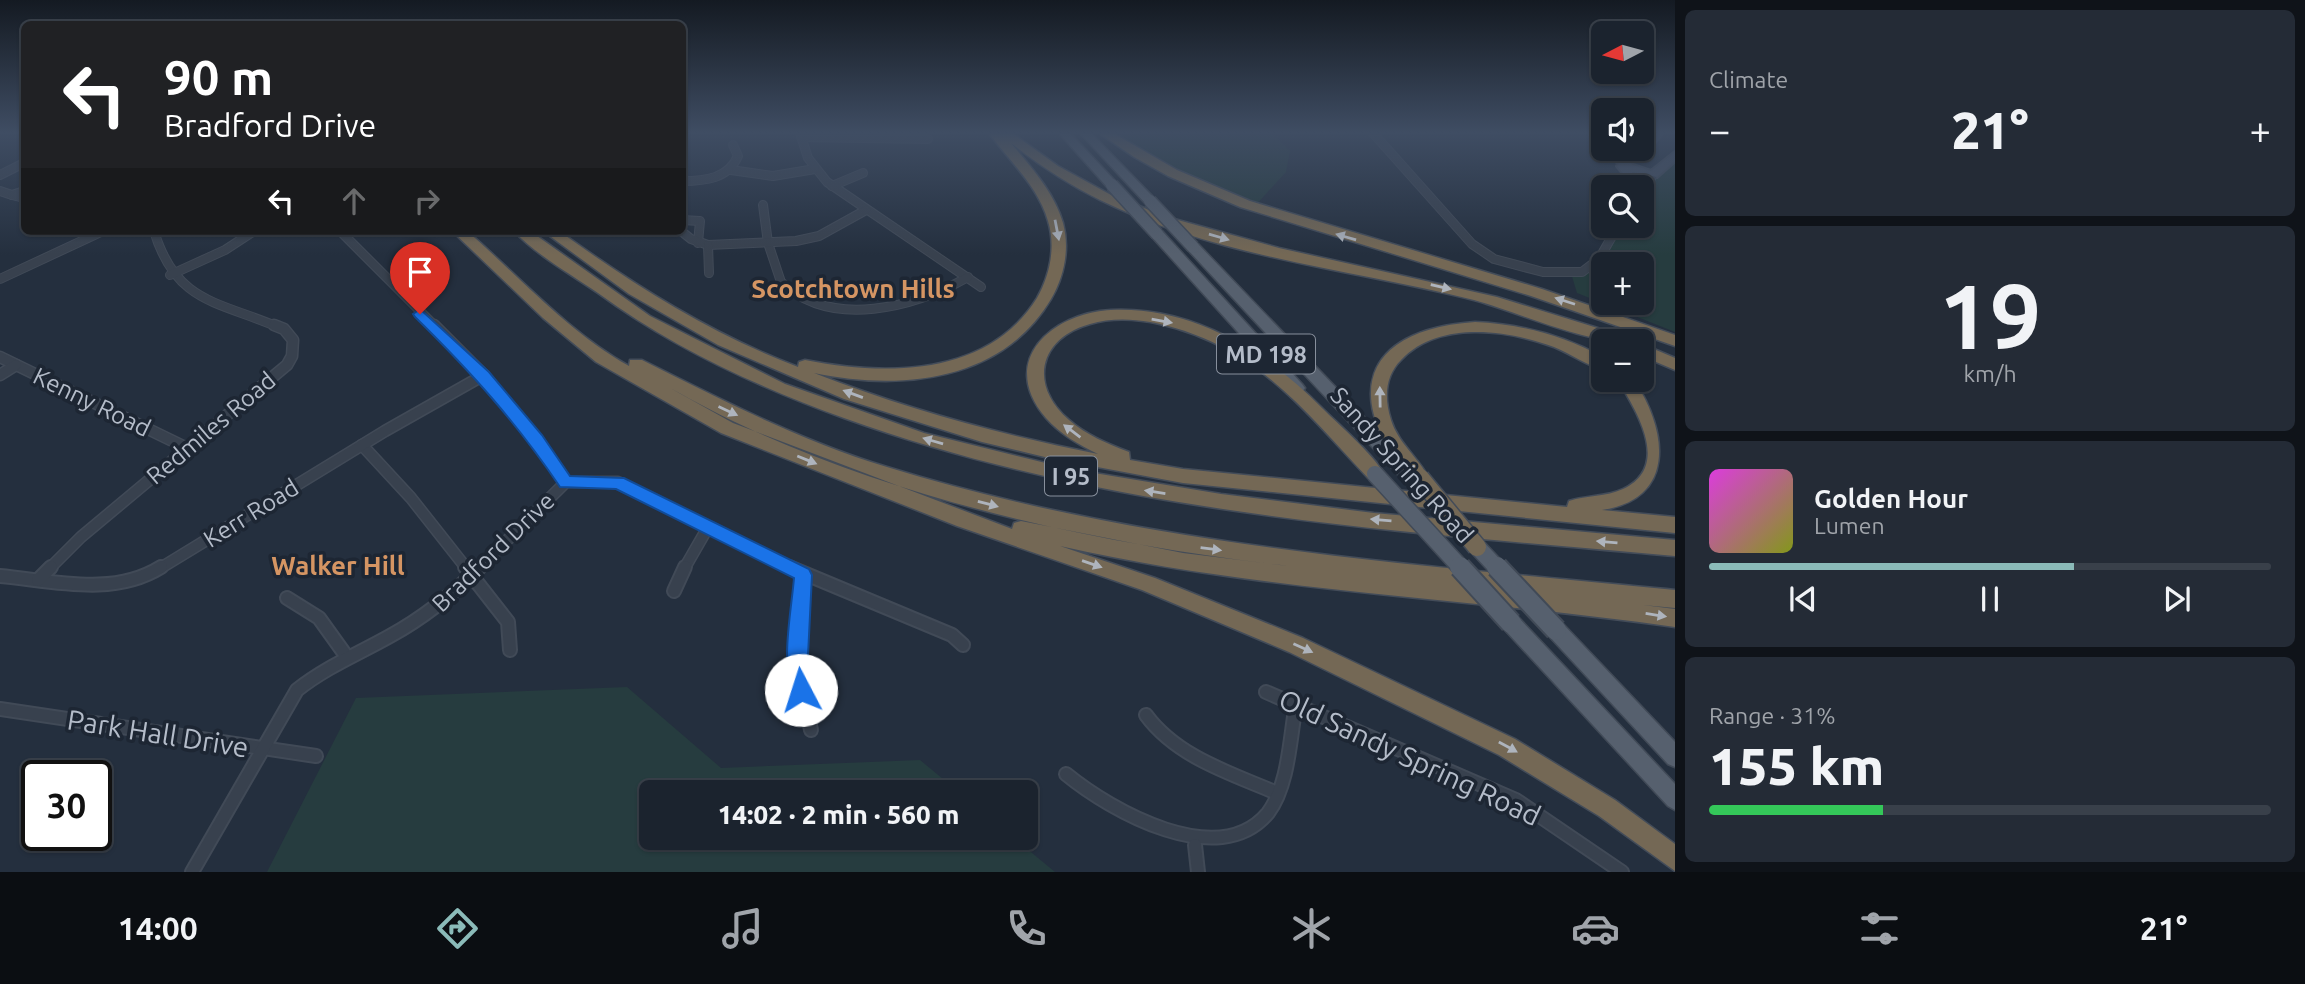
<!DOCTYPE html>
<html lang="en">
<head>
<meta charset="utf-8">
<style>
	body { margin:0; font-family:Ubuntu,sans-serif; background:#242b36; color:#f1f3f6; height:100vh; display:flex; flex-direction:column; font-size:26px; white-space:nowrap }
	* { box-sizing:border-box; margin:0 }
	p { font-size:23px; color:#a0a4aa }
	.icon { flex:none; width:38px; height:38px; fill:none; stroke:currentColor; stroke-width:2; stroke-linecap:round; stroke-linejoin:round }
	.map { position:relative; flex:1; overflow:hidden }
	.drawer { display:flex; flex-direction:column; gap:10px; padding:10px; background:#0f1319; width:630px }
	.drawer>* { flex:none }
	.guide { position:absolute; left:21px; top:21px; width:665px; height:214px; border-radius:10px; box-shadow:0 2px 5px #0004,0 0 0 2px #39404a; background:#202124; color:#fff; overflow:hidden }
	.needle { width:46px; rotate:264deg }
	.fabs { position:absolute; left:1591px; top:21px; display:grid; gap:14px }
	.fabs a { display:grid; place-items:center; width:63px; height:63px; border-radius:10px; background:#1b232e; box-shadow:0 2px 5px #0004,0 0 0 2px #39404a; font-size:35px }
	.speed { position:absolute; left:21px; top:760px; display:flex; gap:14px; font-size:35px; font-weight:700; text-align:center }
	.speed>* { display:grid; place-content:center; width:91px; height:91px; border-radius:50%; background:#1b232e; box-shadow:0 2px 5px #0004,0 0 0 2px #39404a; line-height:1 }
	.speed .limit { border:4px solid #111; border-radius:10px; background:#fff; color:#111 }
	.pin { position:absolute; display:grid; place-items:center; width:60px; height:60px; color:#fff; margin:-72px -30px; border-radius:50% 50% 50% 0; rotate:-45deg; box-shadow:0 0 7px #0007 }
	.pin .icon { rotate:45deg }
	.me { position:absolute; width:77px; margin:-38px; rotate:355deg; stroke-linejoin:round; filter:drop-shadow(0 0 5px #0008) }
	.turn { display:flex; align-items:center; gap:24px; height:147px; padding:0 28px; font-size:32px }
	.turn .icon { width:91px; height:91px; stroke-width:2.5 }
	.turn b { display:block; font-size:49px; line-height:60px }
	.lanes { display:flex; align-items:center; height:66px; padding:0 28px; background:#0003; justify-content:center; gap:35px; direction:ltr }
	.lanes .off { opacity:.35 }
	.big { font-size:52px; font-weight:800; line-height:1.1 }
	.drawer .card { flex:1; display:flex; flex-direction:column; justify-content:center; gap:10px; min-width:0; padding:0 24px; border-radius:10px; background:#242b36 }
	.drawer .dial { align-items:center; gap:0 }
	.dial b { font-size:91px; line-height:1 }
	.song { display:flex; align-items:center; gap:21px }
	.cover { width:84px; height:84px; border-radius:10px; background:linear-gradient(135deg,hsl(300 70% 55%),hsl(70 70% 35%)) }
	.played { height:7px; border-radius:4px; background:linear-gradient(90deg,#8bbbb9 65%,#39404a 65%) }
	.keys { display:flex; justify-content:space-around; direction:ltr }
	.heat { display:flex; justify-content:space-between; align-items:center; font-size:38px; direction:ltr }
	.charge { height:10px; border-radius:5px; background:linear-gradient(90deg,#34c759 31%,#39404a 0) }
	.trip { position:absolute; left:639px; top:780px; width:399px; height:70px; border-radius:10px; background:#1b232e; box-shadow:0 2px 5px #0004,0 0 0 2px #39404a; font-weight:800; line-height:70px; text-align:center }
	.menu { display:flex; height:112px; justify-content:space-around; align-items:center; background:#0b0e12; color:#a0a4aa }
	.menu .icon { width:49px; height:49px }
	.menu .current { color:#8bbbb9 }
	.menu b { font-size:32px; color:#f1f3f6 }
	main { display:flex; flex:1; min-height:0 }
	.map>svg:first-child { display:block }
	.green { fill:#263c3f; fill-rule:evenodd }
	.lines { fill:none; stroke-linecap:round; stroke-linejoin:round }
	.street-far2-casing { stroke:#414a57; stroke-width:10 }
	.street-far1-casing { stroke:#414a57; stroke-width:13 }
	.street-casing { stroke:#414a57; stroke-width:16 }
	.secondary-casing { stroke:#414a57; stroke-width:4 }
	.primary-casing { stroke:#414a57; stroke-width:3 }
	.highway-casing { stroke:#434c59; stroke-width:3 }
	.street-far2 { stroke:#38414e; stroke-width:8 }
	.street-far1 { stroke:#38414e; stroke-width:10 }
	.street { stroke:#38414e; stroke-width:12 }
	.secondary { fill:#465061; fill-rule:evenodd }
	.primary { fill:#56606e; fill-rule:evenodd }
	.highway { fill:#746855; fill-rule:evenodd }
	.primary-bridge-far2-casing { stroke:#414a57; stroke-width:15; stroke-linecap:butt }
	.primary-bridge-far1-casing { stroke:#414a57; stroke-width:19; stroke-linecap:butt }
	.primary-bridge-casing { stroke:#414a57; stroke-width:24; stroke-linecap:butt }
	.highway-bridge-casing { stroke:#434c59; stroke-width:21; stroke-linecap:butt }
	.primary-bridge-far2 { stroke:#56606e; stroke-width:12 }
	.primary-bridge-far1 { stroke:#56606e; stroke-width:16 }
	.primary-bridge { stroke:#56606e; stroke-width:20 }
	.highway-bridge { stroke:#746855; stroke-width:18 }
	.wall { fill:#3f4b5c }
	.oneway { fill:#aeb4bd }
	.route { fill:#1a73e8; stroke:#114b97; stroke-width:2 }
	.labels { text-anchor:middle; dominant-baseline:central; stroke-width:7; stroke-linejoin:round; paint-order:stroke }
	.shield { fill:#1d2633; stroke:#878f9c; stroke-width:2 }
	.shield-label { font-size:23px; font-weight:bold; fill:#b4bcc9 }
	.street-label { font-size:24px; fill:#b4bcc9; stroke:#1d2633 }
	.neighbourhood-label { font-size:26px; font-weight:bold; fill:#d59563; stroke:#1d2633 }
	.near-street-label { font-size:28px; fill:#b4bcc9; stroke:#1d2633 }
</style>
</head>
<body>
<main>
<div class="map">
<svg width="1675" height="872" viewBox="0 0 1675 872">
	<rect width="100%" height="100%" fill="#242f3e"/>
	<g class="green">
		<polygon points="1105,133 1272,133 1290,151 1286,172 1254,207 1223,195"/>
		<path d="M1675,156v176l-98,-39 -6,-20 28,-14 21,-33h22v-33zM1603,264h39v39h-39z"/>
		<polygon points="627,687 721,768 920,760 960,793 651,793 651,838 1014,838 1055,872 267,872 356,698"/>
	</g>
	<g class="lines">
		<defs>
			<g id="street-far2">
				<polyline points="800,133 808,158 827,182 981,287"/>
				<polyline points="1373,133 1472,244 1494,259 1543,272 1582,272 1599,259 1618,226"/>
				<polyline points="801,137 928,139"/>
				<polyline points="731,170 773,176 815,169"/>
				<polyline points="0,175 24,163"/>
				<path d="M682,181c23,0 46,-2 56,-25l-5,-11"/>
				<polyline points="832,186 863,173"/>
				<polyline points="0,191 12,195"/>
				<polyline points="24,191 12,195 24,198"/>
				<polyline points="1642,192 1653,175"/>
				<path d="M763,205l5,38 13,39c51,48 134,25 187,-5"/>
				<polyline points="682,220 700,221 698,243"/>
				<path d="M154,231c22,72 63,70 124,96"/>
				<polyline points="340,231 436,327"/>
				<polyline points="681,231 691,239 708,245 796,241 819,236 866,210"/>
				<polyline points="708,245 709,273"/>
				<polyline points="170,275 225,250 254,231"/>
				<polyline points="0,279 103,231"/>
			</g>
			<g id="street-far1">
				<polyline points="434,325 484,375 566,482"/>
				<polyline points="0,357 185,447"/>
				<polyline points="0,375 16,365"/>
				<polyline points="362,445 411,498 467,569"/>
				<polyline points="49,569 81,537 287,365 292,356 293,340 284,329 274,325"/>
				<polyline points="159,569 385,431 484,375"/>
				<polyline points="478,569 566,482 618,482 793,569"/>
				<polyline points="684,569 707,529"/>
			</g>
			<g id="street">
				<polyline points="465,567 508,622 510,650"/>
				<polyline points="789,567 952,635 963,645"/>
				<path d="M803,574c-9,53 -4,104 8,156"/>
				<path d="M0,576c54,5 113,21 161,-9"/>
				<polyline points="38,580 51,567"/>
				<polyline points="674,591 685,567"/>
				<polyline points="287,598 319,618 347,657"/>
				<polyline points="1266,692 1516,800 1622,872"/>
				<polyline points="0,709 316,756"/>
				<path d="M1146,715c31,42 84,58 131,78"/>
				<path d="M1066,774c45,37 153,98 202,39 21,-28 22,-76 28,-109"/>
				<polyline points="1195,845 1198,872"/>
				<path d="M192,872l105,-182c29,-23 61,-36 93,-54 35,-19 63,-42 90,-69"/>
			</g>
			<g id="secondary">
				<polygon points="1589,133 1599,133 1603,137 1603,146 1599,145"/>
				<polygon points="1603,149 1614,149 1633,165 1651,171 1675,152 1675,161 1657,177 1632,172 1645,187 1642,190 1642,187 1634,187 1617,166 1619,164"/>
			</g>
			<g id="primary">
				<polygon points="1059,133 1070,133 1116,182 1116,188 1108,188"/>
				<polygon points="1080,133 1091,133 1154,198 1154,204 1146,204"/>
				<polygon points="1157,230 1162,231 1302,384 1305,388 1302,392 1292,392 1152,237 1152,231"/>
				<polygon points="1193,243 1198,244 1417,472 1419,477 1417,482 1405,482 1188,250 1187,247"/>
				<polygon points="1511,615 1518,617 1675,784 1675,810 1668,806 1504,629 1502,623 1504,617"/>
				<polygon points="1556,622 1563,624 1675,742 1675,767 1668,764 1549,636 1547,630 1549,624"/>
			</g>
			<g id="highway">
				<path d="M989,133h23l46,33 53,29 56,22 112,31 218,49 107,33 20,7 2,4c-41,2 -108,-29 -152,-41 -124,-31 -258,-43 -374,-100 -32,-16 -61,-35 -89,-57 20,24 43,49 52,80 7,26 1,54 -12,76 -49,83 -151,92 -237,74 92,36 187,62 284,81 -19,-9 -38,-20 -52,-36 -49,-57 6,-105 65,-108 82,-4 156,42 211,98 17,17 52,47 62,66l-3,5h-12c-44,-46 -85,-98 -141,-129 -39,-21 -94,-39 -138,-26 -51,14 -62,61 -21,96 17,15 39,24 60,32l1,8 53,9 384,38 2,-6c18,-6 37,-4 54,-12 49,-23 13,-78 -5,-109h16c35,53 41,119 -32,130l73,7v16l-492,-50 -134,-25 -67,-16 -138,-43 -126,-54 -89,-51 -86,-63h16c75,54 152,103 239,136l1,-5 6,-2c80,16 183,17 232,-62 13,-23 19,-51 11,-77 -10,-35 -38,-59 -59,-88z"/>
				<polygon points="1099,133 1113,133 1177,170 1250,201 1542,289 1675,335 1675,346 1531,296 1240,207 1168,176 1134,157"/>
				<path d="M452,231h15c53,46 101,101 162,135l1,-6h12c80,40 159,81 245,107 255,79 523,97 788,123v18l-32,-3 32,4v18c-204,-29 -413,-35 -615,-81l95,32 148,60 212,101 100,61 60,44v27l-76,-55 -100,-61 -210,-103 -147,-62 -185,-64 -236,-93 -125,-71 -53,-44zM670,388c26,14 53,29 80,41 166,76 358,116 538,137l-105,-13 -162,-32 -7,2 -2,6 -279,-106z"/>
				<path d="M514,231h16l120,85 135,68 139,49 146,36 151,25 153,19 301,27v16c-279,-25 -565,-42 -831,-138 -86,-31 -171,-70 -246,-125 -26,-18 -63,-39 -84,-62z"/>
				<path d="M1475,322c45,2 88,13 128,35v13c-17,-5 -32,-16 -49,-23 -46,-17 -115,-27 -153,13 -16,16 -17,38 -10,60 7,23 27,37 38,58l-3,5h-12c-72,-83 -55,-153 61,-161z"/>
				<polygon points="1642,344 1675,358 1675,370 1642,356"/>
			</g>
		</defs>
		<use href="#street-far2" class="street-far2-casing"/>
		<use href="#street-far1" class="street-far1-casing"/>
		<use href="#street" class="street-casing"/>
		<use href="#secondary" class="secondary-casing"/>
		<use href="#primary" class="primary-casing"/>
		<use href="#highway" class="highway-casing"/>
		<use href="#street-far2" class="street-far2"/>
		<use href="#street-far1" class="street-far1"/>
		<use href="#street" class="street"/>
		<use href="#secondary" class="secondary"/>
		<use href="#primary" class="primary"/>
		<use href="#highway" class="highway"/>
		<defs>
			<g id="primary-bridge-far2">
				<polyline points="1112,185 1157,234"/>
				<polyline points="1150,201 1193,247"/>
			</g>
			<g id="primary-bridge-far1">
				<polyline points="1375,474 1462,569"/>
				<polyline points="1469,538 1498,569"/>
			</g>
			<g id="primary-bridge">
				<polyline points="1460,567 1511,623"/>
				<polyline points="1497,567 1556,630"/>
			</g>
			<polyline id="highway-bridge" points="1420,478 1477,547"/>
		</defs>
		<use href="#primary-bridge-far2" class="primary-bridge-far2-casing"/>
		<use href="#primary-bridge-far1" class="primary-bridge-far1-casing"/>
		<use href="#primary-bridge" class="primary-bridge-casing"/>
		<use href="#highway-bridge" class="highway-bridge-casing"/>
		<use href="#primary-bridge-far2" class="primary-bridge-far2"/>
		<use href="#primary-bridge-far1" class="primary-bridge-far1"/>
		<use href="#primary-bridge" class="primary-bridge"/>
		<use href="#highway-bridge" class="highway-bridge"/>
	</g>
	<polygon class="wall" points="1642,133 1665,133 1656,144 1642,143"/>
	<defs><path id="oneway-solid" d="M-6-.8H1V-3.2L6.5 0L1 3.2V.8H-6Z" transform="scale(1.75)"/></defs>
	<g class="oneway">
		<use href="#oneway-solid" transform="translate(1057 230) rotate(79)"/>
		<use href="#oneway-solid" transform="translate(1219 237) rotate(16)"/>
		<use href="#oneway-solid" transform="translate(1346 237) rotate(-164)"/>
		<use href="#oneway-solid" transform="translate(1441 287) rotate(13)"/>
		<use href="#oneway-solid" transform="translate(1565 301) rotate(-162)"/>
		<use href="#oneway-solid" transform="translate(1162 321) rotate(10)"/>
		<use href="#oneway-solid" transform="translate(853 394) rotate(-160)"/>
		<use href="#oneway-solid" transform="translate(1380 397) rotate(-91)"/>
		<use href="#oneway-solid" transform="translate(728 411) rotate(25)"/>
		<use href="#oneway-solid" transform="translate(1072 431) rotate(-143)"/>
		<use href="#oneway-solid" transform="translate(933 441) rotate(-164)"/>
		<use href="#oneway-solid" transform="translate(807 460) rotate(22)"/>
		<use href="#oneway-solid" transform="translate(1155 492) rotate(-171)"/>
		<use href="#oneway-solid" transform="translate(988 504) rotate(15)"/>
		<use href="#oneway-solid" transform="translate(1381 520) rotate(-175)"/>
		<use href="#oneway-solid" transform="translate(1607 542) rotate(-175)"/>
		<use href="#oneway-solid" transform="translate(1211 549) rotate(7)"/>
		<use href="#oneway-solid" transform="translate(1092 564) rotate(19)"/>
		<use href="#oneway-solid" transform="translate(1656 615) rotate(9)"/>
		<use href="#oneway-solid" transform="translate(1303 648) rotate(24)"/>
		<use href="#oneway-solid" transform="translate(1508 747) rotate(29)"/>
	</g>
	<linearGradient id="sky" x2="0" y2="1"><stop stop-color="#141a22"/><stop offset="0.52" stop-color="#3f4d63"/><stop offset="1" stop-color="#3f4d63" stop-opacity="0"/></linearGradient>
	<rect width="1675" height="255" fill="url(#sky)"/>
	<path class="route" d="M420,309l69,63 53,63 28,41 54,2 185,91 3,6 -4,81 3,34 -3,7 -7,3 -7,-3c-14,-33 -3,-83 0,-119l-178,-89 -56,-2c-44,-65 -89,-115 -145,-170l-2,-3z"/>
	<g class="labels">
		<g class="shield">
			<rect x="1217" y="334.5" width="98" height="39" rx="5"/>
			<rect x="1045" y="456.5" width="52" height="39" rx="5"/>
		</g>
		<g class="shield-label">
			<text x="1266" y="354">MD 198</text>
			<text x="1071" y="476">I 95</text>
		</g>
		<g class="street-label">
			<text transform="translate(92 402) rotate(26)">Kenny Road</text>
			<text transform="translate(211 428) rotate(-40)">Redmiles Road</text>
			<text transform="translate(1402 465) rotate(48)">Sandy Spring Road</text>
			<text transform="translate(251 513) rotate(-32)">Kerr Road</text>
			<text transform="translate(493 552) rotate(-44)">Bradford Drive</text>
		</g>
		<g class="neighbourhood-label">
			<text x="853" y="288">Scotchtown Hills</text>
			<text x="338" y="565">Walker Hill</text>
		</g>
		<g class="near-street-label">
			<text transform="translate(158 733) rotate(9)">Park Hall Drive</text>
			<text transform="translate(1410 757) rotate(25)">Old Sandy Spring Road</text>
		</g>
	</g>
</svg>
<div class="fabs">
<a><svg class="needle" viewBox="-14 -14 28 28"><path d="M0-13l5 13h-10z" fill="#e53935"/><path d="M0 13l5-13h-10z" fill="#a0a4aa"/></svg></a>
<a><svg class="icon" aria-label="sound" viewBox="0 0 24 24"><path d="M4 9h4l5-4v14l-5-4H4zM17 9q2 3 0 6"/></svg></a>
<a><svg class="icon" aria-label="search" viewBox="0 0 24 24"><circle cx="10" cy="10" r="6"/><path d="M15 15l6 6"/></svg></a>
<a>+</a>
<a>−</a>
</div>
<div class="speed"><div class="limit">30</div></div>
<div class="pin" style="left:420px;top:314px;background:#d93025"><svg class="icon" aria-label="arrive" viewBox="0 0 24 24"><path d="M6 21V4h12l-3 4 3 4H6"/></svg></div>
<svg class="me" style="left:801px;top:690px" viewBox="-20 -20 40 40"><circle r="19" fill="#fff"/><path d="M0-13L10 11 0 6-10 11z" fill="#1a73e8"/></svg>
<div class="trip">14:02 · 2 min · 560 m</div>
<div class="guide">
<div class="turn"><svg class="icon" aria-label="left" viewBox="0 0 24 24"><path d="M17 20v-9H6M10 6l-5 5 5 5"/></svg><div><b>90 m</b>Bradford Drive</div></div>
<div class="lanes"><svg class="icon" aria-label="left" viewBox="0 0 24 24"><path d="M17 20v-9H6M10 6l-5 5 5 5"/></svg><svg class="icon off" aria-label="ahead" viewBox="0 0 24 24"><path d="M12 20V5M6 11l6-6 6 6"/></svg><svg class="icon off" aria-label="right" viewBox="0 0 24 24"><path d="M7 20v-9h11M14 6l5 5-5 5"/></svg></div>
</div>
</div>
<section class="drawer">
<div class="card"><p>Climate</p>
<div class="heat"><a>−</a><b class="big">21°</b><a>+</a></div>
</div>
<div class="card dial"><b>19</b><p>km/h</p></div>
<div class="card">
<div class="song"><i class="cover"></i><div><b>Golden Hour</b><p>Lumen</p></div></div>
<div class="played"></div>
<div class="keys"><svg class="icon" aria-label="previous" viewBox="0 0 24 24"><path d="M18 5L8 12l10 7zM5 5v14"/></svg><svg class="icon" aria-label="pause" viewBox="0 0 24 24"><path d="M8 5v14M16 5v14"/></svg><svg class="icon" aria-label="next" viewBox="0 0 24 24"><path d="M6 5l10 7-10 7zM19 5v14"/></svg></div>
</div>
<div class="card"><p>Range · 31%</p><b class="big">155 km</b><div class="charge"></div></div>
</section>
</main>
<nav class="menu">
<b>14:00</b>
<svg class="icon current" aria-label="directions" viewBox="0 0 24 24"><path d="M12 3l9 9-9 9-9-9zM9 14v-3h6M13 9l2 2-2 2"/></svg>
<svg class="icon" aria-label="music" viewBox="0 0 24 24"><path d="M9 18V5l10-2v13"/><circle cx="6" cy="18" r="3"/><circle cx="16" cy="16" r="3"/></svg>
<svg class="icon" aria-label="phone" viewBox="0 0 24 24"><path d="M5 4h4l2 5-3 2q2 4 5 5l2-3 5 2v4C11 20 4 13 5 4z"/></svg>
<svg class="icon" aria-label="climate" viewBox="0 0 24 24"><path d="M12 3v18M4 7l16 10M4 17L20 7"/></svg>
<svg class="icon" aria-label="car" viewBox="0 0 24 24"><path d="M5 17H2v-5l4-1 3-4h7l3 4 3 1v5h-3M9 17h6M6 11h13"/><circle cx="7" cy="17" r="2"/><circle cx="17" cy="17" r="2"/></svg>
<svg class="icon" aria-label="filters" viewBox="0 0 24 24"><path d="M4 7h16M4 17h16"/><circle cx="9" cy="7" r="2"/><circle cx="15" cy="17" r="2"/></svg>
<b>21°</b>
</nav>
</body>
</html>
